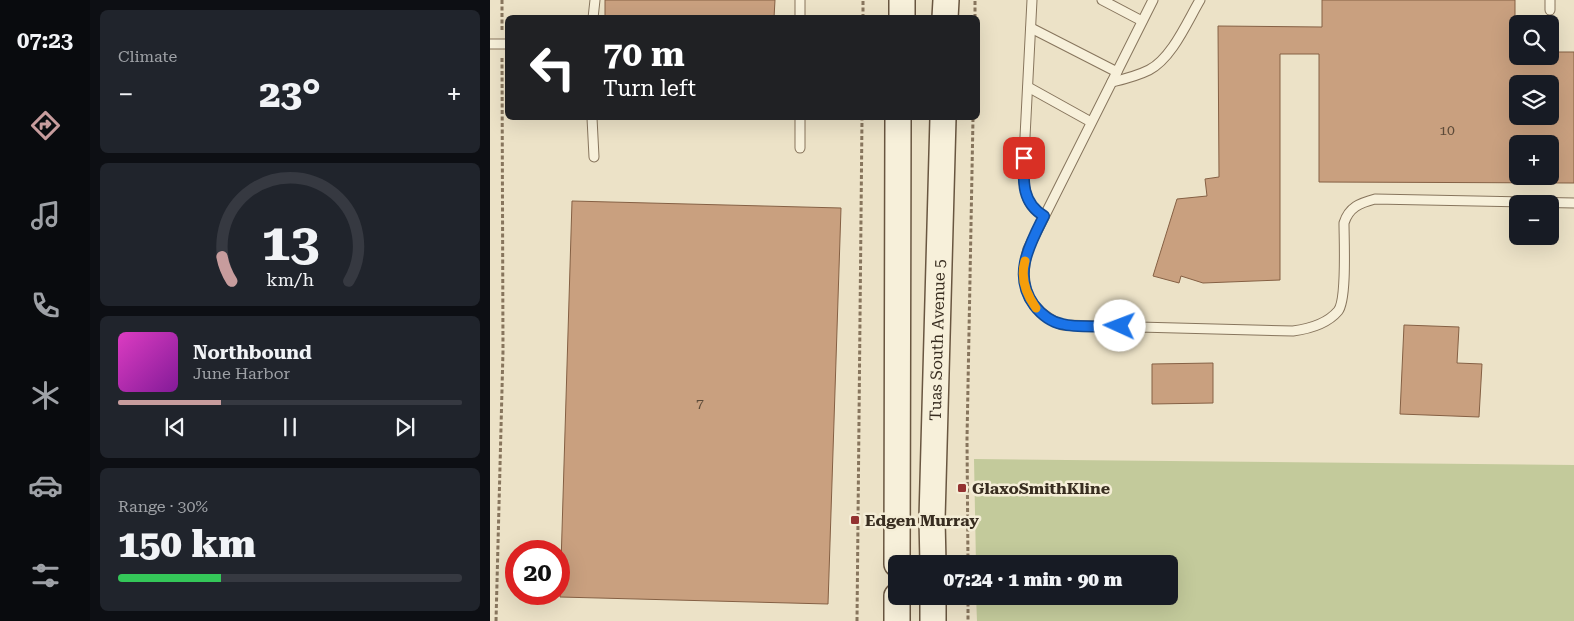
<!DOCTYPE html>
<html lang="en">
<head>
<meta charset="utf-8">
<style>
	body { margin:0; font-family:"Roboto Serif",serif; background:#20242c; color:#f1f3f6; height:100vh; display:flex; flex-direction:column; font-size:19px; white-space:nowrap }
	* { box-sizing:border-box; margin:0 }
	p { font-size:16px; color:#9ea1a6 }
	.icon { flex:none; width:28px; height:28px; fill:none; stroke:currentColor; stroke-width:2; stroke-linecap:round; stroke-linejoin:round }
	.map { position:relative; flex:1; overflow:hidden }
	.side { display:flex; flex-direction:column; gap:10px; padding:10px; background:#0d0f14; width:400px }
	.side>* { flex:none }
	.banner { position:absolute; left:15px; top:15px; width:475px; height:105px; border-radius:8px; box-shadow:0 5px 20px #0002; background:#202124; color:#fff; overflow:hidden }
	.fabs { position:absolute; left:1019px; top:15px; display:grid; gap:10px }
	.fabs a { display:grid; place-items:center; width:50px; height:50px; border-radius:8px; background:#171b24; box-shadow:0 5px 20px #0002; font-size:25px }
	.speed { position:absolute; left:15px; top:540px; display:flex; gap:10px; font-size:25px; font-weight:700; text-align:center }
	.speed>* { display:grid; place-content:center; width:65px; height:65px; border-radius:50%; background:#171b24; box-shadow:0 5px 20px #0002; line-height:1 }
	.speed .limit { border:8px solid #d22; background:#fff; color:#111 }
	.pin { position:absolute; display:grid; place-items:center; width:42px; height:42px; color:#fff; margin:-21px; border-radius:10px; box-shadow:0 2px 8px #0006 }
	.me { position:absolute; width:55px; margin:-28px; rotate:272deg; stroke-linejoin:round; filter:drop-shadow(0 0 4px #0008) }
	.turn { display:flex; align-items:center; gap:18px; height:105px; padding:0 15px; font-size:22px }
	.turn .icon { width:65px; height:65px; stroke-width:2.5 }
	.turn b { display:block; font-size:35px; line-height:42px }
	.big { font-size:38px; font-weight:800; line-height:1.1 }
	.side .card { flex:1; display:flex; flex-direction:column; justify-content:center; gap:8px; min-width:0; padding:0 18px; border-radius:8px; background:#20242c }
	.side .dial { align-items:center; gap:0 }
	.dial svg { height:130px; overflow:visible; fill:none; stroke:#363941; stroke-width:7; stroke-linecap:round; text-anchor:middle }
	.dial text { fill:#f1f3f6; stroke:none }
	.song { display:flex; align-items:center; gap:15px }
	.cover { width:60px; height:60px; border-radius:8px; background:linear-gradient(135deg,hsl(310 70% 55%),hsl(290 70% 35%)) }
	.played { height:5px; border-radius:2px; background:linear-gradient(90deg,#c79c9d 30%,#363941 30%) }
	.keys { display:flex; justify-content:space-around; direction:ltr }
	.heat { display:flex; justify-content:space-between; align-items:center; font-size:28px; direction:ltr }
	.charge { height:8px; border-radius:4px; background:linear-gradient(90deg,#34c759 30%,#363941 0) }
	.trip { position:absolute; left:398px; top:555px; width:290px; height:50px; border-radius:8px; background:#171b24; box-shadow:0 5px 20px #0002; font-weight:800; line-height:50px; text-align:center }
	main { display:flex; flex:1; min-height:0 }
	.tab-bar { display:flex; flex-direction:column; width:90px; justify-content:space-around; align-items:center; background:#090b0e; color:#9ea1a6 }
	.tab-bar .icon { width:35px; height:35px }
	.tab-bar .current { color:#c79c9d }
	.tab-bar b { font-size:22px; color:#f1f3f6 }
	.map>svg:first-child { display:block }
	.green { fill:#c3ca9b }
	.building { fill:#c9a07f; stroke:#856044; fill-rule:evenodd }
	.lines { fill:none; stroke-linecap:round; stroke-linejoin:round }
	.service-casing { stroke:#87755d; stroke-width:11 }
	.secondary-casing { stroke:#695640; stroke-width:28 }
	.path { stroke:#87755d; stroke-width:3; stroke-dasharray:4 2.5; stroke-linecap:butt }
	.service { stroke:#f7f0da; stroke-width:9 }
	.secondary { stroke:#f7f0da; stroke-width:25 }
	.route-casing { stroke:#114b97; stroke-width:12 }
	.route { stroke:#1a73e8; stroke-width:9 }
	.slow { stroke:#f59e0b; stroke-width:9 }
	.poi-dot { fill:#933230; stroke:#f4edd6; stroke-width:2 }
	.labels { text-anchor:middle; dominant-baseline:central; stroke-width:5; stroke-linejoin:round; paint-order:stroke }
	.number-label { font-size:14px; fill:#5c4a38 }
	.street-label { font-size:16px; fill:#382d20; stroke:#f4edd6 }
	.poi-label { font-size:16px; font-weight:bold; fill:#382d20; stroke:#f4edd6; text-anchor:start }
</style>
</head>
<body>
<main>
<nav class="tab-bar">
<b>07:23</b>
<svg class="icon current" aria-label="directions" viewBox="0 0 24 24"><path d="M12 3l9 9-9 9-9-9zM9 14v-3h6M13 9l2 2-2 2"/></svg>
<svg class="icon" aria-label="music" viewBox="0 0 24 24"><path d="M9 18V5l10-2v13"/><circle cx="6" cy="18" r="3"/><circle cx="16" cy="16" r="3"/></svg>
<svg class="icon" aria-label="phone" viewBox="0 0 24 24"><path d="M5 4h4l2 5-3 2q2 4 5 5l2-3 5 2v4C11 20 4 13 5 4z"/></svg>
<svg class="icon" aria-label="climate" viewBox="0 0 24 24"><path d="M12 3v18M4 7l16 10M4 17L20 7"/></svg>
<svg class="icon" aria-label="car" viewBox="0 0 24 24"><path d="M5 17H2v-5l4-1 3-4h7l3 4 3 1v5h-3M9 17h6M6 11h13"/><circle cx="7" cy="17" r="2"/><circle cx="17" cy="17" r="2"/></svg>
<svg class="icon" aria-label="filters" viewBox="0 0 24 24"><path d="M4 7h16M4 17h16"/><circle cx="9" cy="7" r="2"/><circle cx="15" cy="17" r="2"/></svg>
</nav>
<section class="side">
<div class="card"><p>Climate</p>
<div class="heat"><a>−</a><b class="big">23°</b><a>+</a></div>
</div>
<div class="card dial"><svg viewBox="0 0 100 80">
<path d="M14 69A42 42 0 1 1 86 69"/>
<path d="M14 69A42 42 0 0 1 8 54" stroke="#c79c9d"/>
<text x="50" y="56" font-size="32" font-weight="700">13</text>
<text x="50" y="72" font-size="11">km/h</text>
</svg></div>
<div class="card">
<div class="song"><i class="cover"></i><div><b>Northbound</b><p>June Harbor</p></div></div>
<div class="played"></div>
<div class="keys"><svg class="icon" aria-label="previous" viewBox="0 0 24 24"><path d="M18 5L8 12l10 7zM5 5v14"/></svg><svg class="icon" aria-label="pause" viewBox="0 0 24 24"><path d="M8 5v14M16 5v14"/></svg><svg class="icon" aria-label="next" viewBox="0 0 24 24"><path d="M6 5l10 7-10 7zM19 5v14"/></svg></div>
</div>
<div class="card"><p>Range · 30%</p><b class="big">150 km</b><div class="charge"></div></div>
</section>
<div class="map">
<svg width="1084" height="621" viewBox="0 0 1084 621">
	<rect width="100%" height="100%" fill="#ece2c7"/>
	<polygon class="green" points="484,459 1084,465 1084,621 487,621 486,596 679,596 679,564 486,564"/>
	<g class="building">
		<polygon points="115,0 285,0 284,18 115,18"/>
		<path d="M832,0h193v52h3v4h32v-4h24v131l-255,-1v-128h-39v226l-77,3 -22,-7 -2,7 -26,-7 24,-77 30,-3 -2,-17 14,-2 -1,-151 104,1zM1028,84h32v32h-32zM1028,144h32v32h-32z"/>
		<polygon points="82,201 351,208 338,604 70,597"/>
		<polygon points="914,325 969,327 967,363 992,364 989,417 910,414"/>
		<polygon points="723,363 723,403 662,404 662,364"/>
	</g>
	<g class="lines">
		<defs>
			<g id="service">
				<path d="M542,0l-9,176c3,19 3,29 21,40"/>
				<polyline points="612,0 652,21"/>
				<path d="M663,0l-125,249c-10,37 -1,60 34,76l231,6c15,-2 34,-7 45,-20 9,-11 6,-71 6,-88 5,-16 16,-20 31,-24l199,4"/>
				<polyline points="1060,10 1060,0"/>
				<polyline points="103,18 105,0"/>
				<polyline points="310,18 310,0"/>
				<polyline points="541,28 627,72"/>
				<polyline points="0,44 18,44"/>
				<path d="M622,82c13,-3 25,-6 37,-12 23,-12 38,-48 51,-70"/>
				<polyline points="538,87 601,122"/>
				<polyline points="102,118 104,157"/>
				<polyline points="310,148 310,118"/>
			</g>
			<g id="secondary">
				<polyline points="412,18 412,0"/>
				<polyline points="455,18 456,0"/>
				<polyline points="407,564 408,118"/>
				<path id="s1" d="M443,564l-1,-45 11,-401"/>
				<polyline points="407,621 407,596"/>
				<polyline points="443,621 443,596"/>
			</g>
		</defs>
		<use href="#service" class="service-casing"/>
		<use href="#secondary" class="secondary-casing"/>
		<g class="path">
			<polyline points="12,0 12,32"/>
			<polyline points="373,18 373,0"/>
			<polyline points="485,18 485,0"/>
			<polyline points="478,564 477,439 483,118"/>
			<polyline points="478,596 478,621"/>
			<polyline points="6,621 13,351 12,56"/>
			<polyline points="367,621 372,118"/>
		</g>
		<use href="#service" class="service"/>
		<use href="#secondary" class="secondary"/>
	</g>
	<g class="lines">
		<defs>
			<path id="route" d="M534,158c-1,24 -2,45 20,58 -14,28 -32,59 -10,89 7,9 17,17 28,19 14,4 43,2 58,2"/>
		</defs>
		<use href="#route" class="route-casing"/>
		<use href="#route" class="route"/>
		<path class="slow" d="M535,261c-5,17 1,33 11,47"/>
	</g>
	<g class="poi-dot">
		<rect x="467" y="483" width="10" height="10" rx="2.5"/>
		<rect x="360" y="515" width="10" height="10" rx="2.5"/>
	</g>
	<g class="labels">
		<g class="number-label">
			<text x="957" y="130">10</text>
			<text x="210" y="403">7</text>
		</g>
		<g class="street-label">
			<text stroke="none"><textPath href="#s1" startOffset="224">Tuas South Avenue 5</textPath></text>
		</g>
		<g class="poi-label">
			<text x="482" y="488">GlaxoSmithKline</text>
			<text x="375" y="520">Edgen Murray</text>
		</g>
	</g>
</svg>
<div class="fabs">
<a><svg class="icon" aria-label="search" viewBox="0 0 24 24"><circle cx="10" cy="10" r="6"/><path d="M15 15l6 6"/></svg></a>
<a><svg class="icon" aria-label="layers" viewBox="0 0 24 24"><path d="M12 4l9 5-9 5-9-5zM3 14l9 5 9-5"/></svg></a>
<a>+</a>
<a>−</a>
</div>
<div class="speed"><div class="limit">20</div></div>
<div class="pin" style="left:534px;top:158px;background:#d93025"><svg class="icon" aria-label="arrive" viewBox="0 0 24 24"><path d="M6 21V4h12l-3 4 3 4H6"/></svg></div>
<svg class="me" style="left:630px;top:326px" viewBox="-20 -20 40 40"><circle r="19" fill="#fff"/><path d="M0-13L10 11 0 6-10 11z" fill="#1a73e8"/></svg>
<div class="trip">07:24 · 1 min · 90 m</div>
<div class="banner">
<div class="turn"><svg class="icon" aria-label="left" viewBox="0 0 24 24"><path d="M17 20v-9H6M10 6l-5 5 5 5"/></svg><div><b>70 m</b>Turn left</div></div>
</div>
</div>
</main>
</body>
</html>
